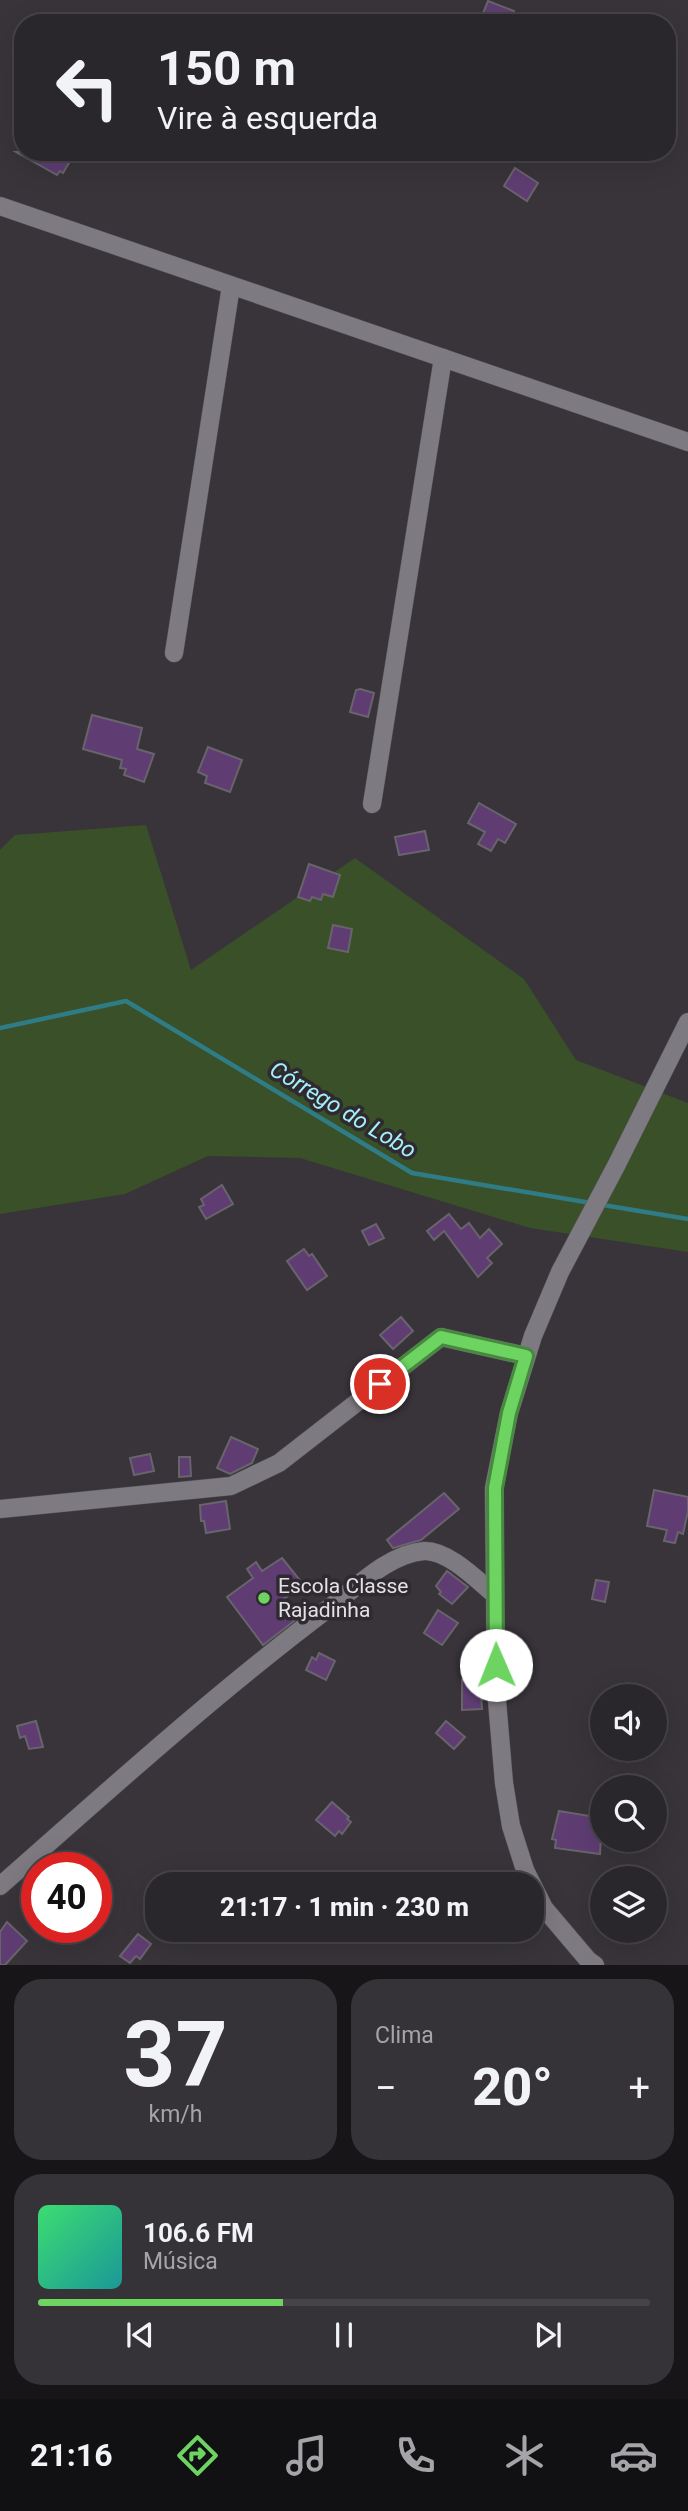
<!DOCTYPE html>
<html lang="pt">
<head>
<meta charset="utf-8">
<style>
	body { margin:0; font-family:Roboto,sans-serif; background:#363338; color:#f1f3f6; height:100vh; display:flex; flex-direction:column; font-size:26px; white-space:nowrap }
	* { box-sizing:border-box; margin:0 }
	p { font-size:23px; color:#a5a5a9 }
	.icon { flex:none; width:38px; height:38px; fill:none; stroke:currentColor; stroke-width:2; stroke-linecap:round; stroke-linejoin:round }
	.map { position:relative; height:1965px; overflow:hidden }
	.drawer { display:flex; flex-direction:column; gap:14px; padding:14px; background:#171518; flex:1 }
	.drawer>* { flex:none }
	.guide { position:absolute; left:14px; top:14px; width:662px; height:147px; border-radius:28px; box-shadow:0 7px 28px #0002,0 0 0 2px #464448; background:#2a272c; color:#f1f3f6; overflow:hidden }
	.fabs { position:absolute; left:590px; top:1684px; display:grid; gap:14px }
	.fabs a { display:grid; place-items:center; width:77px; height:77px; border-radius:50%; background:#2a272c; box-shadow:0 7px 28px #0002,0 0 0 2px #464448; font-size:35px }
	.speed { position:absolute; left:21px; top:1852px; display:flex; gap:14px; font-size:35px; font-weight:700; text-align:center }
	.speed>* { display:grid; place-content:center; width:91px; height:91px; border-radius:50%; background:#2a272c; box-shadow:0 7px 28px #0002,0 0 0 2px #464448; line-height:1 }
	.speed .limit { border:10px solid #d22; background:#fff; color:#111 }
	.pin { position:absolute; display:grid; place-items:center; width:60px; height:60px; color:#fff; margin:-30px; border:4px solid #fff; border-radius:50%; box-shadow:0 2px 7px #0007 }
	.me { position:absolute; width:77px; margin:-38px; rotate:359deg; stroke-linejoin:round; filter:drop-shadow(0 0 5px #0008) }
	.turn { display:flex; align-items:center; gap:24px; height:147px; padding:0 28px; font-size:32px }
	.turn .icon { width:91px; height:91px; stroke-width:2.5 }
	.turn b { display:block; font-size:49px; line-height:60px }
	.big { font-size:52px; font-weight:800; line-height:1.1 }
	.drawer .tile { flex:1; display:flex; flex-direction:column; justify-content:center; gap:10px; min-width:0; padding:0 24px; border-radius:28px; background:#363338 }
	.drawer .dial { align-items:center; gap:0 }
	.dial b { font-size:91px; line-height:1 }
	.song { display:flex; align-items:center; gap:21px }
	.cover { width:84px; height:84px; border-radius:10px; background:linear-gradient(135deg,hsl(140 70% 55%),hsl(180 70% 35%)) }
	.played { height:7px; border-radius:4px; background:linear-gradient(90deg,#6dd361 40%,#464448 40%) }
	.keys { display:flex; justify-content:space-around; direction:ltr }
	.heat { display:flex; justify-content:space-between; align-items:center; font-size:38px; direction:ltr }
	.drawer .tiles { flex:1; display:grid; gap:14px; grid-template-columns:1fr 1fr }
	.tile:last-child { grid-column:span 2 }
	.trip { position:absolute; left:145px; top:1872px; width:399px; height:70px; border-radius:28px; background:#2a272c; box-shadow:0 7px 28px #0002,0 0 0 2px #464448; font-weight:800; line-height:70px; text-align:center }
	.menu { display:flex; height:112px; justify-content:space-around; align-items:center; background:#111012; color:#a5a5a9 }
	.menu .icon { width:49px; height:49px }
	.menu .active { color:#6dd361 }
	.menu b { font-size:32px; color:#f1f3f6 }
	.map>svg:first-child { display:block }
	.green { fill:#395028 }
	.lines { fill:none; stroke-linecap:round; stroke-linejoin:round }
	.stream { stroke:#2f7c87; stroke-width:4.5 }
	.building { fill:#5f3d73; stroke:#68646b; stroke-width:2 }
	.minor-casing { stroke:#565259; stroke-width:19 }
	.minor { stroke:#7e7a81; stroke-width:18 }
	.route-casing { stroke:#47893f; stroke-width:18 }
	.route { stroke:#6dd361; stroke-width:12 }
	.poi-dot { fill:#6dd361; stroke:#2e2a30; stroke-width:2.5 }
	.labels { text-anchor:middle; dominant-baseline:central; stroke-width:7; stroke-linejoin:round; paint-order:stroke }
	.poi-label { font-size:21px; fill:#e3e1e5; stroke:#2e2a30; text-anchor:start }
	.water-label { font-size:23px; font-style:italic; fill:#a5effb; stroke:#2e2a30 }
</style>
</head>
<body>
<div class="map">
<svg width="688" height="1965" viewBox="0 0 688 1965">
	<rect width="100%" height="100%" fill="#38343a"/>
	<polygon class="green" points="146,825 191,970 355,858 524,979 576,1060 688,1103 688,1252 530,1228 300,1158 208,1156 125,1194 0,1214 0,850 15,835"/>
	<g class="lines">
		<g class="stream">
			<polyline points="0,1028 126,1001 412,1173 591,1203"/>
			<polyline points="603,1205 688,1219"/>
		</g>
	</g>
	<g class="building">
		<polygon points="488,1 514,11 510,23 479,23"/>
		<polygon points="16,152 49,152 69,163 63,173 60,171 57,175"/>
		<polygon points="515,168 538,183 527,201 504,186"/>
		<polygon points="360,689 374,693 368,717 350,712 356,690"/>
		<polygon points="92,715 142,728 137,749 154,754 144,782 124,775 126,769 120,768 122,760 83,749"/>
		<polygon points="208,747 242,760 230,792 205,783 207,776 198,772"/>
		<polygon points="479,803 516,824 505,843 498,839 491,851 478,844 485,832 468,823"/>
		<polygon points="425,831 429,850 399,855 395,837"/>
		<polygon points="309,864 340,875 333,897 323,894 321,900 312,897 310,901 298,897"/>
		<polygon points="333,925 352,929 348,952 328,948"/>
		<polygon points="222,1185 233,1204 206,1219 199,1207 204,1205 201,1199"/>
		<polygon points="449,1214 461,1229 469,1223 480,1238 489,1229 502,1244 487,1258 492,1263 478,1277 444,1231 434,1240 427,1231"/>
		<polygon points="376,1224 384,1238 369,1245 362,1231"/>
		<polygon points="304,1249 309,1256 312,1254 327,1276 307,1290 287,1261"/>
		<polygon points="401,1317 413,1331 393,1349 380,1335"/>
		<polygon points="231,1437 258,1449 252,1463 230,1474 217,1468"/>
		<polygon points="150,1454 154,1471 134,1475 130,1458"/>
		<polygon points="179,1457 190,1457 191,1476 179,1477"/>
		<polygon points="654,1490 688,1497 688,1511 683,1534 678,1532 675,1543 664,1541 667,1530 647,1526"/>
		<polygon points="444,1493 459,1509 421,1540 393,1548 387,1540"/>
		<polygon points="226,1501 230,1529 206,1533 204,1521 201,1521 200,1505"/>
		<polygon points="282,1558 303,1584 284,1599 298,1618 263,1645 227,1597 253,1578 247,1569 256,1562 262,1571"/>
		<polygon points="447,1571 468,1587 452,1604 439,1594 441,1592 436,1586"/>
		<polygon points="596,1580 609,1582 605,1602 592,1599"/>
		<polygon points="438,1610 458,1623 442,1645 424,1633"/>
		<polygon points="319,1653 335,1661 326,1680 306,1670 312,1657 316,1660"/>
		<polygon points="480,1679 482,1709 462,1710 462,1680"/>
		<polygon points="36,1721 43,1747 29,1749 25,1736 20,1738 17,1726"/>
		<polygon points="446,1721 465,1737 454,1749 436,1733"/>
		<polygon points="332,1802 349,1817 347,1819 351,1822 342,1834 339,1831 335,1836 316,1820"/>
		<polygon points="559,1811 602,1818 600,1854 555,1848 556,1840 552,1839"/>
		<polygon points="7,1922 27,1941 5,1965 0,1965 0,1932"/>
		<polygon points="138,1934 151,1944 140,1959 136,1956 130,1963 120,1956"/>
	</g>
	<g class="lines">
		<defs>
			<g id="minor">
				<polyline points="0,206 688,442"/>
				<polyline points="174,653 231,286"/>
				<polyline points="372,804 443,358"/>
				<polyline points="0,1509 231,1486 279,1463 441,1337 526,1356"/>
				<path d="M0,1886c109,-96 217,-194 333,-281 26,-20 56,-51 91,-54 24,-1 53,29 71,44"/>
				<polyline points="595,1965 588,1960 544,1908 525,1870 511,1826 504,1783 496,1689 494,1488 509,1413 533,1336 560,1272 616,1166 688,1022"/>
			</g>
		</defs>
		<use href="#minor" class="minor-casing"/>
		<use href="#minor" class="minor"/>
	</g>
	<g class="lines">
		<defs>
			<polyline id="route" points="380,1384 441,1337 526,1356 509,1413 495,1488 496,1665"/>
		</defs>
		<use href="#route" class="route-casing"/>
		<use href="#route" class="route"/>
	</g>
	<circle class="poi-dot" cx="264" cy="1598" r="7"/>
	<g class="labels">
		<g class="poi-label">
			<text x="278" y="1586">Escola Classe<tspan x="278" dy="24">Rajadinha</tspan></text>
		</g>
		<g class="water-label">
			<text transform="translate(343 1110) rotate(31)">Córrego do Lobo</text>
		</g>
	</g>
</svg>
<div class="fabs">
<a><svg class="icon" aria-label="sound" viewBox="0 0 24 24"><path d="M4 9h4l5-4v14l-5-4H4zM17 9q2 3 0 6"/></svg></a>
<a><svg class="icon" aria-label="search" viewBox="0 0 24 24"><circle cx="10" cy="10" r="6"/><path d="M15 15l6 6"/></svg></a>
<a><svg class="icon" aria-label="layers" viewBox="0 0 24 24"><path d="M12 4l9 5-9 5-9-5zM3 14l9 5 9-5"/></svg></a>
</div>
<div class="speed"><div class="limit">40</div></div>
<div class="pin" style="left:380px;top:1384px;background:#d93025"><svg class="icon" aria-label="arrive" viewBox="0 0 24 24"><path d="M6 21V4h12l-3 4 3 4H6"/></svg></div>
<svg class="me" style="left:496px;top:1665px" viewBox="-20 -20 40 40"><circle r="19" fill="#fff"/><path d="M0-13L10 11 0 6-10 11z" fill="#6dd361"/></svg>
<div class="trip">21:17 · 1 min · 230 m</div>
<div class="guide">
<div class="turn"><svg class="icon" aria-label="left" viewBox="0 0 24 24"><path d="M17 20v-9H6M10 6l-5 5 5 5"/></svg><div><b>150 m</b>Vire à esquerda</div></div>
</div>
</div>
<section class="drawer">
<div class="tiles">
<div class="tile dial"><b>37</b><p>km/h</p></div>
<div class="tile"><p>Clima</p>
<div class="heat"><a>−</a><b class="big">20°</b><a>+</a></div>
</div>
<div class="tile">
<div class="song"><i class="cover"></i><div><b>106.6 FM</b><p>Música</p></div></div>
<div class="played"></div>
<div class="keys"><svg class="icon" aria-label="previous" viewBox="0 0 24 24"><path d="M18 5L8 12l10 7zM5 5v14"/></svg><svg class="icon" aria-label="pause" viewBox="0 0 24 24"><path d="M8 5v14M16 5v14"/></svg><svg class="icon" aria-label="next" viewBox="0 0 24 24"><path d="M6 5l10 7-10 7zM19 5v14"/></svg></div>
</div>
</div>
</section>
<nav class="menu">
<b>21:16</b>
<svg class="icon active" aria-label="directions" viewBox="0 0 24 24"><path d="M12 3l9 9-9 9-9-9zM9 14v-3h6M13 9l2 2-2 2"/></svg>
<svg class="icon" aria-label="music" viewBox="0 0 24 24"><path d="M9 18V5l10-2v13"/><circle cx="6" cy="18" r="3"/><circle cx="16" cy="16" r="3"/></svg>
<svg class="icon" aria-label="phone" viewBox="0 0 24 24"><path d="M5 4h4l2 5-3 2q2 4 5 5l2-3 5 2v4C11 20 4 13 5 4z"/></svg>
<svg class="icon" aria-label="climate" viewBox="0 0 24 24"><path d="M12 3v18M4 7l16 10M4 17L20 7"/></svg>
<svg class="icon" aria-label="car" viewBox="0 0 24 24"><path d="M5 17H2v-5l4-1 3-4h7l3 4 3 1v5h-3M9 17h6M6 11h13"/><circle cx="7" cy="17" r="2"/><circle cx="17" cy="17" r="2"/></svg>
</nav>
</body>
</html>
